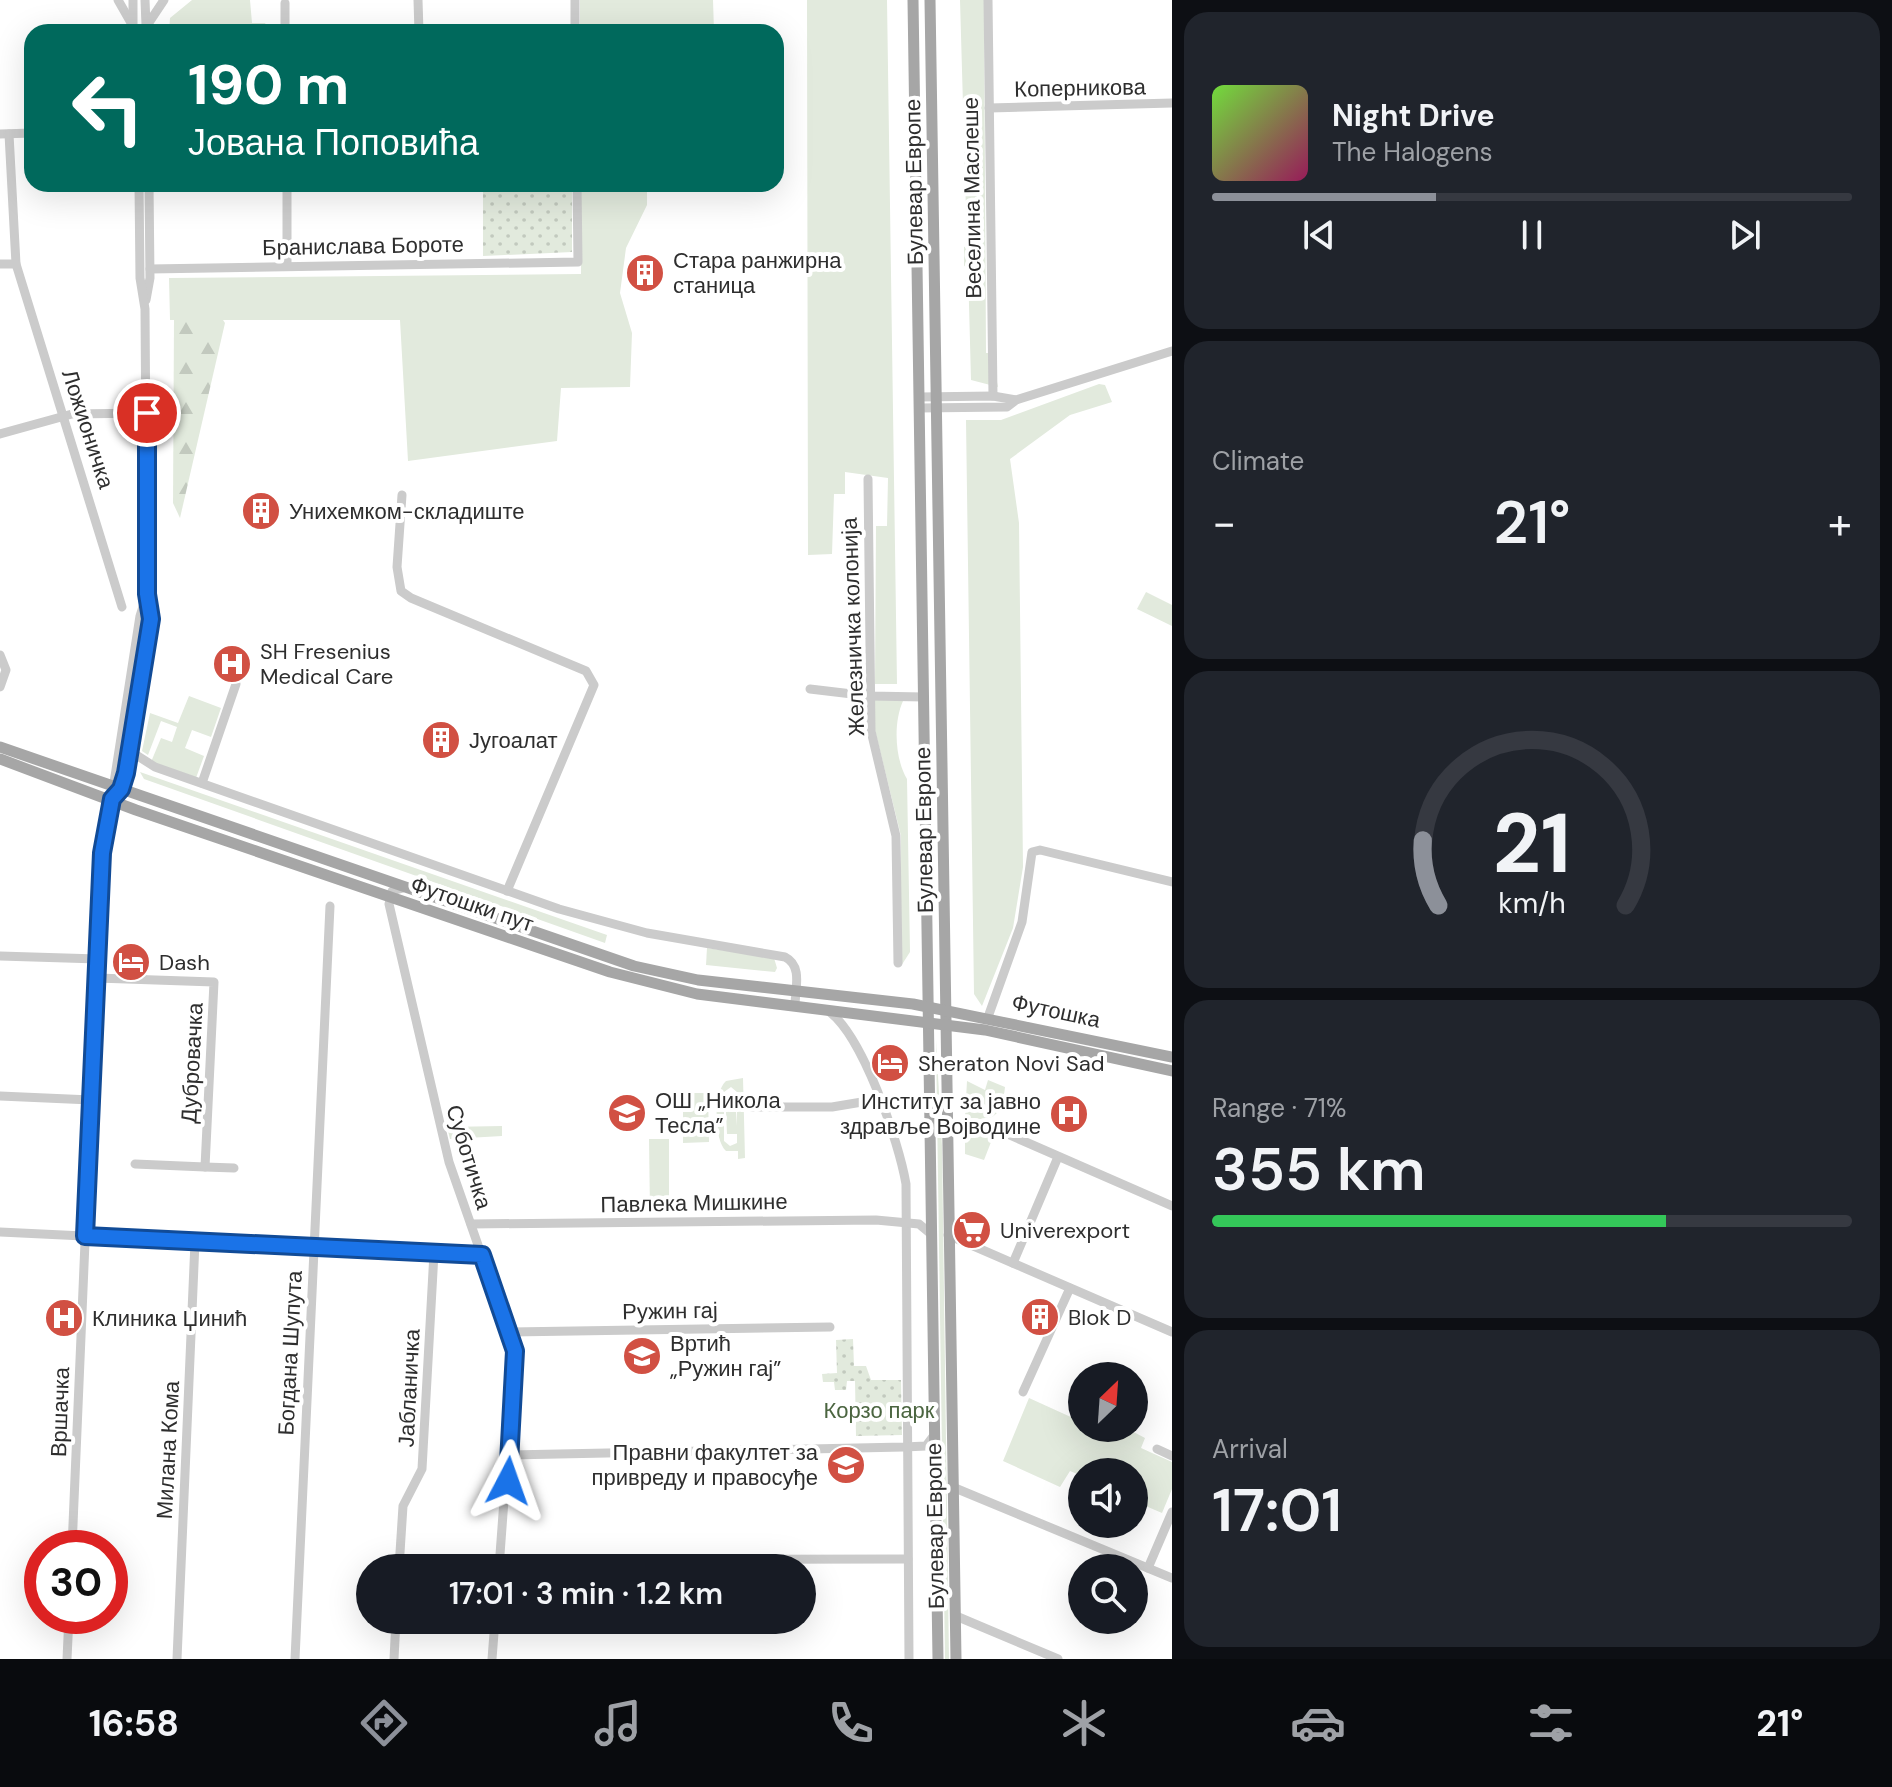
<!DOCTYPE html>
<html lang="en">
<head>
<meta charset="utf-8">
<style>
	body { margin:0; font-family:"DM Sans",sans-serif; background:#20242c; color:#f1f3f6; height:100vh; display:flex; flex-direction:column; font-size:30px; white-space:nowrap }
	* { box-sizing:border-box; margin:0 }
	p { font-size:26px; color:#9ea1a6 }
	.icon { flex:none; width:44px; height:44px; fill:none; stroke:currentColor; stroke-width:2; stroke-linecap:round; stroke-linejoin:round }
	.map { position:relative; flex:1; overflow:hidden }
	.details { display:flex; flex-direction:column; gap:12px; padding:12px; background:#0d0f14; width:720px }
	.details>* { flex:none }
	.banner { position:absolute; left:24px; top:24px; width:760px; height:168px; border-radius:24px; box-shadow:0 8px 32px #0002; background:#00695c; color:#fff; overflow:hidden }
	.needle { width:52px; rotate:25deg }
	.buttons { position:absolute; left:1068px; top:1362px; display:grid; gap:16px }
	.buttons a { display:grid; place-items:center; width:80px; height:80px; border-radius:50%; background:#171b24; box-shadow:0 8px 32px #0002; font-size:40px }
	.speed { position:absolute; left:24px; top:1530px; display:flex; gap:16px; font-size:40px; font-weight:700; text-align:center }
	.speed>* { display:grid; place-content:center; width:104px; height:104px; border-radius:50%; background:#171b24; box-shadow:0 8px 32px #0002; line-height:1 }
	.speed .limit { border:12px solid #d22; background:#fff; color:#111 }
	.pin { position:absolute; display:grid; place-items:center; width:68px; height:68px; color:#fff; margin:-34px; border:4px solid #fff; border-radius:50%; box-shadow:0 2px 8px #0007 }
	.me { position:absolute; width:88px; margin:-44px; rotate:4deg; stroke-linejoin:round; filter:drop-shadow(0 0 6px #0008) }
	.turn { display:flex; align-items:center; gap:28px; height:168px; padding:0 32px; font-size:36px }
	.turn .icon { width:104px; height:104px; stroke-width:2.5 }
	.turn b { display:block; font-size:56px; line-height:68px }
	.big { font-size:60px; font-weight:600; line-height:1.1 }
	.details .card { flex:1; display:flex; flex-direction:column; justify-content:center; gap:12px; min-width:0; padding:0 28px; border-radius:24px; background:#20242c }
	.details .dial { align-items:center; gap:0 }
	.dial svg { height:208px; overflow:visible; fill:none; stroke:#363941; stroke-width:7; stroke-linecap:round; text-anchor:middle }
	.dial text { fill:#f1f3f6; stroke:none }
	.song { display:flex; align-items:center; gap:24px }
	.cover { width:96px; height:96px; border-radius:12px; background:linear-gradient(135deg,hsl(100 70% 55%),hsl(330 70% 35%)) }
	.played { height:8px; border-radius:4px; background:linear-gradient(90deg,#8c9099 35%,#363941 35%) }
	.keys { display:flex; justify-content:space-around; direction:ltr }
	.heat { display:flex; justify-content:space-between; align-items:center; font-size:44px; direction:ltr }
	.charge { height:12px; border-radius:6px; background:linear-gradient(90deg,#34c759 71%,#363941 0) }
	.trip { position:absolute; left:356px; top:1554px; width:460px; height:80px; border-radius:40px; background:#171b24; box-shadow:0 8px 32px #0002; font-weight:600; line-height:80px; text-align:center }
	.menu { display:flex; height:128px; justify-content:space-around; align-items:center; background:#090b0e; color:#9ea1a6 }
	.menu .icon { width:56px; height:56px }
	.menu .on { color:#8c9099 }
	.menu b { font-size:36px; color:#f1f3f6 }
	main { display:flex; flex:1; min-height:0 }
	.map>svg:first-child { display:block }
	.grass { fill:#e2eadd; fill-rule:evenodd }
	.forest { fill:url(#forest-firs) }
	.park { fill:url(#park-dots) }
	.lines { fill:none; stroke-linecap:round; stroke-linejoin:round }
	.minor { stroke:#cbcbcb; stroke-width:9 }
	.major { stroke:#a6a6a6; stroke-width:11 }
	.route-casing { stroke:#114b97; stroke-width:20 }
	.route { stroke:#1a73e8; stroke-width:14 }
	.labels { text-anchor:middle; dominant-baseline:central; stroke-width:8; stroke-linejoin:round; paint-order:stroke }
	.street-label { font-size:22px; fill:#2e2e2e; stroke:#fff }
	.poi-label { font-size:22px; fill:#2e2e2e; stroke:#fff; text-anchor:start }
	.park-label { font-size:22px; fill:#4b6540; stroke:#fff }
</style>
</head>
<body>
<main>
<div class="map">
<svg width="1172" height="1659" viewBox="0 0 1172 1659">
	<defs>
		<pattern id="forest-firs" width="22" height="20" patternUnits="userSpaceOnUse" patternTransform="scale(2)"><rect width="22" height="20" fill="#e2eadd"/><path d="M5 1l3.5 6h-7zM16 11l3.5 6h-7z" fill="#c2c9be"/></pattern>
		<pattern id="park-dots" width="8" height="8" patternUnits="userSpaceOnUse" patternTransform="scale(2)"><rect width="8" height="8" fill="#e2eadd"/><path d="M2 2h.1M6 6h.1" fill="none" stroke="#c2c9be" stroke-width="1.8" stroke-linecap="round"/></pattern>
	</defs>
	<rect width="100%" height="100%" fill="#fff"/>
	<g class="grass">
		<polygon points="192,0 250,0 252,23 265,23 270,32 169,32 170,18"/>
		<polygon points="580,0 713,0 714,32 580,32"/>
		<polygon points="807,0 887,0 897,684 875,684 876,526 887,526 888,478 845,472 845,494 834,494 832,554 808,555"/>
		<polygon points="960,0 984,0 986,353 991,353 998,387 971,380 968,267 964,266 964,247 967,246"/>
		<polygon points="581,184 647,184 647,205 626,248 620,293 632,333 630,387 561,388 557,441 408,461 400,320 170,320 169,278 581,274"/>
		<polygon points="1099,384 1105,385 1112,402 1070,415 1010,459 1019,523 1023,867 1013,928 982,1006 974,994 966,420 1001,420"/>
		<polygon points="1146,592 1172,605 1172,626 1137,609"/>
		<polygon points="189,696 221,708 211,737 192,730 185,748 204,756 196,778 151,762 161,738 172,742 177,727 161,721 148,755 142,751 150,713 178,723"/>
		<path d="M874,699l29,2c-10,22 -8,58 4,78l3,173 -9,14v-130l-26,-106z"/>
		<polygon points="140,772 607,935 605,943 144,779"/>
		<polygon points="707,948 774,958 777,968 775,972 706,965"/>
		<polygon points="936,1040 942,1146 949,1659 945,1659"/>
		<path d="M743,1078l2,80 -7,1v-8h-12c-12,-11 -13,-59 0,-70zM731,1087l6,5v34l-1,-15 -10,1 1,22h10v9l-7,3 -6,-5v-49z"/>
		<path d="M988,1080l17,7c-3,29 -11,36 -40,30l2,-36 18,9z"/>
		<polygon points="683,1093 708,1093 709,1142 683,1143"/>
		<polygon points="965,1125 993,1137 984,1160 965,1154"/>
		<polygon points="502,1126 502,1136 450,1139 447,1127"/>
		<polygon points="649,1139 669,1139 669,1212 650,1212"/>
		<polygon points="1029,1398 1073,1418 1082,1410 1082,1428 1126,1428 1145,1438 1141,1448 1172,1462 1172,1489 1162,1513 1134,1501 1134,1472 1082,1472 1082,1476 1070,1471 1060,1487 1003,1461"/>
	</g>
	<polygon class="forest" points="174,320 223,320 225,323 180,518 173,503"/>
	<g class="park">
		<polygon points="483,184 572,184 572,252 483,256"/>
		<polygon points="853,1339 854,1366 866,1366 871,1380 901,1380 902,1435 856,1436 855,1381 847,1381 846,1390 835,1390 834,1382 823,1382 822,1374 837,1373 836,1340"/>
	</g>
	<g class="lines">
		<g class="minor">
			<polyline points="118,0 134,28"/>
			<polyline points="133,0 133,25"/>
			<polyline points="145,0 146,25"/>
			<polyline points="418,0 419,32"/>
			<polyline points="575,0 575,32"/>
			<polyline points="988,0 993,396"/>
			<polyline points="285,3 285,32"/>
			<polyline points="146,27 164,0"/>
			<polyline points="989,108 1172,103"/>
			<polyline points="0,134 32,133"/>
			<polyline points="9,134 16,264 122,607"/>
			<polyline points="287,184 287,265"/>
			<polyline points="0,264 16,264"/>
			<polyline points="150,269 578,262 577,184"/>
			<polyline points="146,300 150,278 149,184"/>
			<polyline points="919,397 993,396 1016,400"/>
			<polyline points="919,408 1007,407 1016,400 1172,351"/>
			<polyline points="0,434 72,414 147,413"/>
			<polyline points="868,479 871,731 896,836 898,963"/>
			<polyline points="402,495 397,567 401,591 411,598 586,671 594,685 507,891"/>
			<polyline points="0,655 6,670 0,687"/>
			<polyline points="810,689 869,696 924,697"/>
			<path d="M130,751l25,16 404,142 88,24 138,24c18,9 10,32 10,49"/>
			<polyline points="202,783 236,684"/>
			<polyline points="117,793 126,773 151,619 147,594 145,309 140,278 139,184"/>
			<polyline points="403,888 392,891 389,904 449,1162 515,1351 499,1568"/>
			<polyline points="0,956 98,959"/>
			<polyline points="97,978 214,982 205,1167 135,1164"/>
			<path d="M827,1010c35,23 72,132 79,174l3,475"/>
			<polyline points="988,1017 1022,922 1032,852 1040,850 1172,882"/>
			<polyline points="0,1096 91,1100"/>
			<polyline points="751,1107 832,1107 880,1099"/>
			<polyline points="996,1129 1172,1206"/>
			<polyline points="205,1167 234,1168"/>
			<polyline points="471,1224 876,1220 919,1224 931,1234"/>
			<polyline points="0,1232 482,1255"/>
			<polyline points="948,1235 1172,1332"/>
			<polyline points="1013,1263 1058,1157"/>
			<polyline points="511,1332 830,1327"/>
			<polyline points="1023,1392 1070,1288"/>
			<polyline points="1157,1449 1172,1456"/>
			<polyline points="510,1455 904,1447 926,1446 935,1434"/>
			<polyline points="955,1488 1172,1578"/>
			<polyline points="72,1548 101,866 140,616 147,594"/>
			<polyline points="500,1560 908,1559"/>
			<polyline points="399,1568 403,1506 422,1469 434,1253"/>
			<polyline points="1148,1568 1172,1512"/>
			<polyline points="956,1616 1058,1659"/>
			<polyline points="67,1659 69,1616"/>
			<polyline points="177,1659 195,1242"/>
			<polyline points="295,1659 330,906"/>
			<polyline points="394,1659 396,1620"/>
			<polyline points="492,1659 495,1620"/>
		</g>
		<g class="major">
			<polyline points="913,0 938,1659"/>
			<polyline points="930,0 956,1659"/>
			<polyline points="0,747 634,966 698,980 913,1004 1172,1057"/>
			<polyline points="0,759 136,810 610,972 697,994 985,1030 1172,1071"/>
		</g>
	</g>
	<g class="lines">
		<defs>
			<polyline id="route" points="147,413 147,594 151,619 126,773 121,789 112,799 102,853 85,1236 482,1255 515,1351 508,1481"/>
		</defs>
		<use href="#route" class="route-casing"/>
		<use href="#route" class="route"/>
	</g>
	<defs>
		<symbol id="building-disc" viewBox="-11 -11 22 22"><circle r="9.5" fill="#d15043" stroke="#fff"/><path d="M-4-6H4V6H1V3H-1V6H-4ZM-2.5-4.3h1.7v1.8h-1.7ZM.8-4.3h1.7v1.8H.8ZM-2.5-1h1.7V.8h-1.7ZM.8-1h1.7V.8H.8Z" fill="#fff"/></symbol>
		<symbol id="hospital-disc" viewBox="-11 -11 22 22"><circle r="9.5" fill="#d15043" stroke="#fff"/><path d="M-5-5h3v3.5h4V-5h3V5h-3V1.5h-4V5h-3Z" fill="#fff"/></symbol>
		<symbol id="hotel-disc" viewBox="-11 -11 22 22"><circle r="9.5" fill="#d15043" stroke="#fff"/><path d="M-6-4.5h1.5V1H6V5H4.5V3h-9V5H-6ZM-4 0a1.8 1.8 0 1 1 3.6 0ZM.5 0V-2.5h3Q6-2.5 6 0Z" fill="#fff"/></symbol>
		<symbol id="school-disc" viewBox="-11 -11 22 22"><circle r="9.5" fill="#d15043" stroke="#fff"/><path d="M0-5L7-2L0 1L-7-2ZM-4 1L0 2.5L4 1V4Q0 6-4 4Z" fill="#fff"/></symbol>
		<symbol id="supermarket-disc" viewBox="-11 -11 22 22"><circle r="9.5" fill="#d15043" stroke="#fff"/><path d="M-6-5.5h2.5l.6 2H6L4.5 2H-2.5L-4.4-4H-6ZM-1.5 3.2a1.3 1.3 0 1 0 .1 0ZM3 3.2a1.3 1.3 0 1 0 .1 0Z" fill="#fff"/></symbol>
		<symbol id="university-disc" viewBox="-11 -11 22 22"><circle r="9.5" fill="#d15043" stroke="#fff"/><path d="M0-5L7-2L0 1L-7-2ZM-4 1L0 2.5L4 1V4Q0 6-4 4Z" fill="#fff"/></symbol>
	</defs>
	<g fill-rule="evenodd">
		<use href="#building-disc" x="623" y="251" width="44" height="44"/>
		<use href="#building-disc" x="239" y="489" width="44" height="44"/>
		<use href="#hospital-disc" x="210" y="642" width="44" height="44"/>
		<use href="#building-disc" x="419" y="718" width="44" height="44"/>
		<use href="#hotel-disc" x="109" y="940" width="44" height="44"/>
		<use href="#hotel-disc" x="868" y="1041" width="44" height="44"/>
		<use href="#school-disc" x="605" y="1091" width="44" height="44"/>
		<use href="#hospital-disc" x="1047" y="1092" width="44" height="44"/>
		<use href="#supermarket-disc" x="950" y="1208" width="44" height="44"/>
		<use href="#building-disc" x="1018" y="1295" width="44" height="44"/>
		<use href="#hospital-disc" x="42" y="1296" width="44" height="44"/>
		<use href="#school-disc" x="620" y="1334" width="44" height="44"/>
		<use href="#university-disc" x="824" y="1443" width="44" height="44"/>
	</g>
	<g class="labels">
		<g class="street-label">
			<text transform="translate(1080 88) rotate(-1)">Коперникова</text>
			<text transform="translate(914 182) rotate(-91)">Булевар Европе</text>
			<text transform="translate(972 198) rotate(-91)">Веселина Маслеше</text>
			<text transform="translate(363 246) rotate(-1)">Бранислава Бороте</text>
			<text transform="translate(88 429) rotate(72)">Ложионичка</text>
			<text transform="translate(853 627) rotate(-92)">Железничка колонија</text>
			<text transform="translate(924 830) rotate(-91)">Булевар Европе</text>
			<text transform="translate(472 904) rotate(19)">Футошки пут</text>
			<text transform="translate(1056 1011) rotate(12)">Футошка</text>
			<text transform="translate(192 1063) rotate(-87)">Дубровачка</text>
			<text transform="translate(469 1157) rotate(73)">Суботичка</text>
			<text transform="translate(694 1203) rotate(-1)">Павлека Мишкине</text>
			<text transform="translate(670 1311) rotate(-1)">Ружин гај</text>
			<text transform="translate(290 1353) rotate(-87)">Богдана Шупута</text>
			<text transform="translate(409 1388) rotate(-87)">Јабланичка</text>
			<text transform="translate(60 1412) rotate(-88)">Вршачка</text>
			<text transform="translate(168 1450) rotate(-87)">Милана Кома</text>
			<text transform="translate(935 1526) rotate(-91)">Булевар Европе</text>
		</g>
		<g class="poi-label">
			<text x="673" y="260">Стара ранжирна<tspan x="673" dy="25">станица</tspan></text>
			<text x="289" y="511">Унихемком-складиште</text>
			<text x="260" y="651">SH Fresenius<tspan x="260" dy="25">Medical Care</tspan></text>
			<text x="469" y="740">Југоалат</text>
			<text x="159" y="962">Dash</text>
			<text x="918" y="1063">Sheraton Novi Sad</text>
			<text x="655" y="1100">ОШ „Никола<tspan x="655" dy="25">Тесла”</tspan></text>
			<text x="1041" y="1101" text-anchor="end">Институт за јавно<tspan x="1041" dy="25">здравље Војводине</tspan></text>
			<text x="1000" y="1230">Univerexport</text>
			<text x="1068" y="1317">Blok D</text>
			<text x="92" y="1318">Клиника Џинић</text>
			<text x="670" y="1343">Вртић<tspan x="670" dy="25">„Ружин гај”</tspan></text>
			<text x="818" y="1452" text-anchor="end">Правни факултет за<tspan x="818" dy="25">привреду и правосуђе</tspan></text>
		</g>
		<g class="park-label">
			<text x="879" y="1410">Корзо парк</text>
		</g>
	</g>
</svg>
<div class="buttons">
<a><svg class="needle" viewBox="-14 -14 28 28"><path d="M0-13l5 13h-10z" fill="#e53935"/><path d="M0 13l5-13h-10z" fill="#9ea1a6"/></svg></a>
<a><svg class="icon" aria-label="sound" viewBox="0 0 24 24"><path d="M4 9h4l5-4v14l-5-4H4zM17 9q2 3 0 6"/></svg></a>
<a><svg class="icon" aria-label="search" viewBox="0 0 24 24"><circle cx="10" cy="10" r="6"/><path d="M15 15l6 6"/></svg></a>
</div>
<div class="speed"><div class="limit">30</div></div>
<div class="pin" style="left:147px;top:413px;background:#d93025"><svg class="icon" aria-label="arrive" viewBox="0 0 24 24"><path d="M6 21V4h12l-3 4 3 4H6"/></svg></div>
<svg class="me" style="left:508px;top:1481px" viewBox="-20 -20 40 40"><path d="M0-17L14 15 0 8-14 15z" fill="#1a73e8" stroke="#fff" stroke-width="4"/></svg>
<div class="trip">17:01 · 3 min · 1.2 km</div>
<div class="banner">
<div class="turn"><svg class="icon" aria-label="left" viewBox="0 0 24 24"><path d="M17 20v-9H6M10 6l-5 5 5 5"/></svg><div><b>190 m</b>Јована Поповића</div></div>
</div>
</div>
<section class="details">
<div class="card">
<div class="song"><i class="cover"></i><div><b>Night Drive</b><p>The Halogens</p></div></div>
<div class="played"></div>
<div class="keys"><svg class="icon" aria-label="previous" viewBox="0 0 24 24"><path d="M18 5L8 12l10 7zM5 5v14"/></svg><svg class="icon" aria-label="pause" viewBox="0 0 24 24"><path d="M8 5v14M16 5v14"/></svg><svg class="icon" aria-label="next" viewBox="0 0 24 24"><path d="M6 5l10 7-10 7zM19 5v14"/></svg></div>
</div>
<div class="card"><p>Climate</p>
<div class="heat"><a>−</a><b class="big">21°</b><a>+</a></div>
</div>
<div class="card dial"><svg viewBox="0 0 100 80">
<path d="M14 69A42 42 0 1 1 86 69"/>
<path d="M14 69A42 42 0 0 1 8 44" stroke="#8c9099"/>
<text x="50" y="56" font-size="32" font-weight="700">21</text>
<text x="50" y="72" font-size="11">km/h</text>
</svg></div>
<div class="card"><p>Range · 71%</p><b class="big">355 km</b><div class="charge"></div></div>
<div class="card"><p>Arrival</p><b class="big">17:01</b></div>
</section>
</main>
<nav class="menu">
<b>16:58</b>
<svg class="icon on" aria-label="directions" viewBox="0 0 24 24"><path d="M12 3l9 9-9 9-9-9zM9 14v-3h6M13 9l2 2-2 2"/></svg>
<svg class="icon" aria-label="music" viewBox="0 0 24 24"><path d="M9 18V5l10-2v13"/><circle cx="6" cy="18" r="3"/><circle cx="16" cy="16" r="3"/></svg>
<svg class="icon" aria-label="phone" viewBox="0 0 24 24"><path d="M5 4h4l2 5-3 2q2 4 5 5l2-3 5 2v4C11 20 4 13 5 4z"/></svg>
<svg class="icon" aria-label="climate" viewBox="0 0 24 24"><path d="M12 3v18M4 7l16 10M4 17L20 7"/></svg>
<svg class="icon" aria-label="car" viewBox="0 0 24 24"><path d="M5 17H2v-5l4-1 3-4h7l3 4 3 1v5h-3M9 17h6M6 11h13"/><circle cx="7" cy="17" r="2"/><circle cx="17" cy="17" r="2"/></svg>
<svg class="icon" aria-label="filters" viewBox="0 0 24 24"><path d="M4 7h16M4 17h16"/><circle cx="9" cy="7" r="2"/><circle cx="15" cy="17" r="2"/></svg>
<b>21°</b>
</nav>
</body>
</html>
